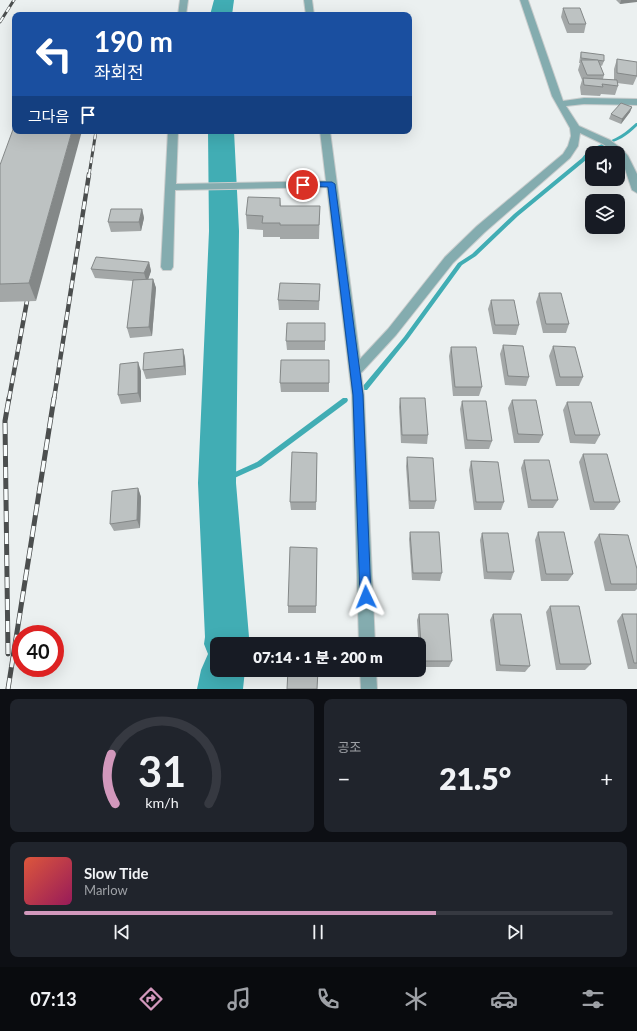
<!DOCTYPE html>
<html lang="ko">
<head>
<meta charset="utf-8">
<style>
	body { margin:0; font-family:Lato,"Noto Sans KR",sans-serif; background:#20242c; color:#f1f3f6; height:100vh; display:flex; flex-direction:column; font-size:15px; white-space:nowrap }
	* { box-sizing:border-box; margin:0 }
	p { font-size:13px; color:#9ea1a6 }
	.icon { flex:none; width:22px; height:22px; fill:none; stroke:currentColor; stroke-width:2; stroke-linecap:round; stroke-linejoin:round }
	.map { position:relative; height:689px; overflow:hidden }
	.sheet { display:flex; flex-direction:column; gap:10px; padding:10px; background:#0d0f14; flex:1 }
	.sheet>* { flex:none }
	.guide { position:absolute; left:12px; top:12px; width:400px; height:122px; border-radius:8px; box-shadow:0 4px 16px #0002; background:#1a4fa0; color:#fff; overflow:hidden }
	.controls { position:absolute; left:585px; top:146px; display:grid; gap:8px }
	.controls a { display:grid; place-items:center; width:40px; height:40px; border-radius:8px; background:#171b24; box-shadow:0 4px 16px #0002; font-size:20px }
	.speed { position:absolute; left:12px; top:625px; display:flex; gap:8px; font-size:20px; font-weight:700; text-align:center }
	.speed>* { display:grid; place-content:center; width:52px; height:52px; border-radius:50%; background:#171b24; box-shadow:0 4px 16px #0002; line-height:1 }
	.speed .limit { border:6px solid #d22; background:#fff; color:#111 }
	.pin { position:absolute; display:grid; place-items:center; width:34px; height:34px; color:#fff; margin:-17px; border:2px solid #fff; border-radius:50%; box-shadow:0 1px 4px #0007 }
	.me { position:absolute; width:44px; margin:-22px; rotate:358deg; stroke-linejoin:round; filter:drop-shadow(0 0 3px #0008) }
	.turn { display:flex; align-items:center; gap:14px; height:84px; padding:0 16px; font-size:18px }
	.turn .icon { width:52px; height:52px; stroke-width:2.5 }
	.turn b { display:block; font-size:28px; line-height:34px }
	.then { display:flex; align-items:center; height:38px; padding:0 16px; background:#0003; gap:8px; font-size:15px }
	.big { font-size:30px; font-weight:800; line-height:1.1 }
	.sheet .card { flex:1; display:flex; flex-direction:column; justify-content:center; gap:6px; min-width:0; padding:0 14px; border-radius:8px; background:#20242c }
	.sheet .dial { align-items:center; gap:0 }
	.dial svg { height:104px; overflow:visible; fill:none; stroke:#363941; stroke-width:7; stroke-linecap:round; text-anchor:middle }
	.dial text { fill:#f1f3f6; stroke:none }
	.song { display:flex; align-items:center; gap:12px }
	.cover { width:48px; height:48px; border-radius:6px; background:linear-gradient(135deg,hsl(10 70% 55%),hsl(330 70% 35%)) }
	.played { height:4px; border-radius:2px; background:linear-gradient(90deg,#d298bc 70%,#363941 70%) }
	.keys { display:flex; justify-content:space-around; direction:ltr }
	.heat { display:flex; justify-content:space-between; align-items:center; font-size:22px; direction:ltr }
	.sheet .tiles { flex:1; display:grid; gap:10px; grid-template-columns:1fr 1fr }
	.card:last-child { grid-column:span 2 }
	.trip { position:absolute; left:210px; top:637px; width:216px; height:40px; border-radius:8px; background:#171b24; box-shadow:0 4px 16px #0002; font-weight:800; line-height:40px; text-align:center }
	.tab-bar { display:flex; height:64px; justify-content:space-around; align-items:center; background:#090b0e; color:#9ea1a6 }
	.tab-bar .icon { width:28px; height:28px }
	.tab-bar .active { color:#d298bc }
	.tab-bar b { font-size:18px; color:#f1f3f6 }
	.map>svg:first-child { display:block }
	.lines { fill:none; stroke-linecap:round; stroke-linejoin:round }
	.stream { fill:#41adb4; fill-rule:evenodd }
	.river { fill:#41adb4; fill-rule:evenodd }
	.minor-casing { stroke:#c9cdcd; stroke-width:2 }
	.minor { fill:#84acaf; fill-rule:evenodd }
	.rail-far2-casing { stroke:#4b4e4e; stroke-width:3 }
	.rail-far1-casing { stroke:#4b4e4e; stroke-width:4.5 }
	.rail-casing { stroke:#4b4e4e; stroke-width:5 }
	.rail-far2 { stroke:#f9fdfd; stroke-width:2; stroke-dasharray:6; stroke-linecap:butt }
	.rail-far1 { stroke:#f9fdfd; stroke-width:3; stroke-dasharray:8; stroke-linecap:butt }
	.rail { stroke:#f9fdfd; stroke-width:3.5; stroke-dasharray:11; stroke-linecap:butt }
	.wall { fill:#a3a7a7 }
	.shaded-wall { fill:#848888 }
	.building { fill:#bdc2c2; stroke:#848888 }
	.route { fill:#1a73e8; stroke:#114b97 }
</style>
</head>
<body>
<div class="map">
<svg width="637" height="689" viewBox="0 0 637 689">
	<rect width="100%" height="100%" fill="#ebf0f0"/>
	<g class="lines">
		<g class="stream">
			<path d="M636,123h1v3c-5,5 -10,9 -15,12 -14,7 -27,9 -36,22l-68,56 -42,40 -14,9 -54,74 -41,51h-4l-1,-2 1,-2 41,-49 54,-74 14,-9 42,-40 68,-56c11,-14 25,-14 39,-23 5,-3 10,-8 15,-12z"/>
			<polygon points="343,398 347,398 348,400 347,402 261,466 219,485 217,486 215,485 214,483 215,481 257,462"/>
		</g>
		<g class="river">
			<polygon points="214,0 234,0 232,15 210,15"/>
			<polygon points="208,131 234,131 239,231 236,483 249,637 248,644 217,644 217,670 245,670 243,689 197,689 201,670 208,654 204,644 205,637 198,483 209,231"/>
		</g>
		<defs>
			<g id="minor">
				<polygon points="180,0 188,0 186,15 178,15"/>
				<polygon points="304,0 312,0 314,15 306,15"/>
				<polygon points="520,0 528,0 563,101 584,98 637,99 637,105 584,104 566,106 579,126 610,140 623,150 628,156 637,174 637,193 632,190 625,169 618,156 618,153 615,153 603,144 580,133 578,146 570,158 485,232 453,263 396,335 361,373 364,395 375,644 359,644 352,395 327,187 175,190 173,267 171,270 163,270 161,267 168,131 178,131 176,184 326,181 320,131 330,131 360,359 388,329 445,257 477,226 563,154 568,146 571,136 570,128 552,96"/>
				<polygon points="360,670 376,670 377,689 361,689"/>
			</g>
		</defs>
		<use href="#minor" class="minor-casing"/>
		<use href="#minor" class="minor"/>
		<defs>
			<g id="rail-far2">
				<polyline points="0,22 14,0"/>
				<polyline points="89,175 96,131"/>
			</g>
			<g id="rail-far1">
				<polyline points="9,399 27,301"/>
				<polyline points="54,399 89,174"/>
			</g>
			<g id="rail">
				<polyline points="8,654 5,421 9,398"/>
				<polyline points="8,689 54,398"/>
			</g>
		</defs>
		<use href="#rail-far2" class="rail-far2-casing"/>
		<use href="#rail-far1" class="rail-far1-casing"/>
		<use href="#rail" class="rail-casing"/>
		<use href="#rail-far2" class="rail-far2"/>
		<use href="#rail-far1" class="rail-far1"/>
		<use href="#rail" class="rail"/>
	</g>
	<g class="wall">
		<polygon points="616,0 637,0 620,4"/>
		<polygon points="563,8 586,24 584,33 567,33 561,17"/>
		<polygon points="581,52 604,61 602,66 600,65 604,75 603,79 614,80 614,69 617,59 637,76 633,85 617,83 618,86 615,95 601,94 600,96 581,95 580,87 582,80 578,70 580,63 579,63 580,57"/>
		<polygon points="632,107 630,112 621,124 609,119 611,114"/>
		<polygon points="0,165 36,301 0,302"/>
		<polygon points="280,198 281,206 320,206 319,239 280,239 280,237 263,237 263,230 247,229 246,215"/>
		<polygon points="142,209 144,218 141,231 111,232 108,222"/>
		<polygon points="149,262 151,271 148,279 153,279 156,288 152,336 130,338 127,328 133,281 95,278 91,269"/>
		<polygon points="320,284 319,310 279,310 278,300"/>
		<polygon points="539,293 569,324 566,333 543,333 536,302"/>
		<polygon points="491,300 519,325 516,335 493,334 488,309"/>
		<polygon points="325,323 325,350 287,350 286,341"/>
		<polygon points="503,345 529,377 526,386 505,385 500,354"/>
		<polygon points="553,346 583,377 579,386 556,386 549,356"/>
		<polygon points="451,347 482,387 479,396 453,396 449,356"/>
		<polygon points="183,349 185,358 186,375 146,379 143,370"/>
		<polygon points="329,360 329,392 281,392 280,383"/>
		<polygon points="141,371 141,402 121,404 118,395"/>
		<polygon points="400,398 428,435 427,444 401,443 399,407"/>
		<polygon points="512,400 543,435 539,443 514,443 508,408"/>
		<polygon points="462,401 492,441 489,449 465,449 460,409"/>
		<polygon points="567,402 600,435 595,444 570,443 563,410"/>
		<polygon points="317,453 316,510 291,510 290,502"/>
		<polygon points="583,454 620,502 614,510 590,510 579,462"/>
		<polygon points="407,457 436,501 434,509 409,509 406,466"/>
		<polygon points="524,460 558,500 553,508 528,508 521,468"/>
		<polygon points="471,461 504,502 501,510 474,510 469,470"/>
		<polygon points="138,488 141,497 140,528 114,531 110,524"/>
		<polygon points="410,532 442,573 440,581 412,580 409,539"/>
		<polygon points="538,532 573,574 568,581 541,581 535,540"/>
		<polygon points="482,533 514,572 511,580 484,579 480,540"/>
		<polygon points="599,534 637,569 637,589 635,591 605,591 594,542"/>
		<polygon points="317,548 316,613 288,613 288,606"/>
		<polygon points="550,606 591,664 585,670 556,670 546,612"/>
		<polygon points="419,614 452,661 449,667 420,667 417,620"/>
		<polygon points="493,614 530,666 525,672 496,671 490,620"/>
		<polygon points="622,614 637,614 637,669 628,669 617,621"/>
	</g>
	<g class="shaded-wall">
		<polygon points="621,0 637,0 637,2 620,4"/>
		<polygon points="632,107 630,112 621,124 622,119"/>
		<polygon points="72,131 82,131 36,301 29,283"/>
		<polygon points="142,209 144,218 141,231 139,222"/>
		<polygon points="149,262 151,271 147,283 144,273"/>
		<polygon points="153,279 156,288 152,336 149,327"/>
		<polygon points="183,349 185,358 186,375 184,366"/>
		<polygon points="138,362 141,371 141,402 138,393"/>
		<polygon points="138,488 141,497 140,528 137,520"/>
	</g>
	<g class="building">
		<polygon points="563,8 580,8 586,24 569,24"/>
		<polygon points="581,52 604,55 604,61 581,58"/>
		<polygon points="617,59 637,62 637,76 617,73"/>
		<polygon points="581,60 598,60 604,75 587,75"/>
		<polygon points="583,78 617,80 618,86 602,84 603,87 584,85"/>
		<polygon points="621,103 632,107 622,119 611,114"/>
		<polygon points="15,124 15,131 72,131 29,283 0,284 0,165"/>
		<polygon points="248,197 280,198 280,206 320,206 319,225 280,225 280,223 262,223 263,216 246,215"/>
		<polygon points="111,209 142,209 139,222 108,222"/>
		<polygon points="96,257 149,262 144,273 91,269"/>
		<polygon points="153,279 149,327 127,328 133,280"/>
		<polygon points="280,283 320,284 319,301 278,300"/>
		<polygon points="539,293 561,293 569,324 546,324"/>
		<polygon points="491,300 514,300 519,325 495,325"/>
		<polygon points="287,323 325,323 325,341 286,341"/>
		<polygon points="503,345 523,346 529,377 508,376"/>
		<polygon points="553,346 575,347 583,377 560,377"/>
		<polygon points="451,347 476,347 482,387 455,387"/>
		<polygon points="183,349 184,366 143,370 144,353"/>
		<polygon points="281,360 329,360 329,383 280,383"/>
		<polygon points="138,362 138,393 118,395 120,364"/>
		<polygon points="400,398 425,398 428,435 402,435"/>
		<polygon points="512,400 536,400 543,435 518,434"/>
		<polygon points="462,401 486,401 492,441 467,440"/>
		<polygon points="567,402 591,402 600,435 575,435"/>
		<polygon points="292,452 317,453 316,502 290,502"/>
		<polygon points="583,454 607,454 620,502 594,502"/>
		<polygon points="407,457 433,458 436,501 410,501"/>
		<polygon points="524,460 549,460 558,500 531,500"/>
		<polygon points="471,461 498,462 504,502 476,502"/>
		<polygon points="138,488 137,520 110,524 112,491"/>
		<polygon points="410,532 439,532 442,573 413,573"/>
		<polygon points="538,532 564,532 573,574 546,574"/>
		<polygon points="482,533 508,533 514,572 487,572"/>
		<polygon points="599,534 628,535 637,569 637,584 611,584"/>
		<polygon points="290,547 317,548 316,606 288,606"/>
		<polygon points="550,606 579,606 591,664 560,664"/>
		<polygon points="419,614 448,614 452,661 422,661"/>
		<polygon points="493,614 521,614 530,666 500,665"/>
		<polygon points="622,614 637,614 637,663 634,663"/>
		<polygon points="288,670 318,670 317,689 287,689"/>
	</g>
	<polygon class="route" points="303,182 332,182 335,184 363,395 371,597 370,601 366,603 362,601 360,597 353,395 328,187 301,186 300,185"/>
</svg>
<div class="controls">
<a><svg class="icon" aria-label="sound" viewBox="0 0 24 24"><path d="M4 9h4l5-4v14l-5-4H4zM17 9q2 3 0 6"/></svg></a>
<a><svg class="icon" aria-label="layers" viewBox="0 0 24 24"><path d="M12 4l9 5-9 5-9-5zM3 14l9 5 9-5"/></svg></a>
</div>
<div class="speed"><div class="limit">40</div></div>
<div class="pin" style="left:303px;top:185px;background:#d93025"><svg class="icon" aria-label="arrive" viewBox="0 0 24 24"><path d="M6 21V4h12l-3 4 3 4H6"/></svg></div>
<svg class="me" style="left:366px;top:597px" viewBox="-20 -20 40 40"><path d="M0-17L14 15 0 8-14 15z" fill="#1a73e8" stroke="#fff" stroke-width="4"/></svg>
<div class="trip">07:14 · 1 분 · 200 m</div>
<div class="guide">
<div class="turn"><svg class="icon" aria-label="left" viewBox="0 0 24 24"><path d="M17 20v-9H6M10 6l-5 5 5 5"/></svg><div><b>190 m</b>좌회전</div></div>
<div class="then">그다음<svg class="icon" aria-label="arrive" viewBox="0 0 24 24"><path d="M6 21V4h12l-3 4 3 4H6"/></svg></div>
</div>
</div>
<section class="sheet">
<div class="tiles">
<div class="card dial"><svg viewBox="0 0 100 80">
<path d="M14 69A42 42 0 1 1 86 69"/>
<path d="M14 69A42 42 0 0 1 11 31" stroke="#d298bc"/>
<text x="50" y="56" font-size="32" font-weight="700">31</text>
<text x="50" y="72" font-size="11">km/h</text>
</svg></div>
<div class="card"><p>공조</p>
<div class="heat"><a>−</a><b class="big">21.5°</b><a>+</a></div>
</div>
<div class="card">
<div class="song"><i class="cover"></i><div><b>Slow Tide</b><p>Marlow</p></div></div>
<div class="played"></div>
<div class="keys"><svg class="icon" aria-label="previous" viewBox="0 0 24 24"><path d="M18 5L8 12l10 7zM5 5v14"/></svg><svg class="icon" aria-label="pause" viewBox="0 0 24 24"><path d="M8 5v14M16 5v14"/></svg><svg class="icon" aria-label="next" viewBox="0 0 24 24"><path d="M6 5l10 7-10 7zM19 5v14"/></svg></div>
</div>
</div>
</section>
<nav class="tab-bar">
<b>07:13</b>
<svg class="icon active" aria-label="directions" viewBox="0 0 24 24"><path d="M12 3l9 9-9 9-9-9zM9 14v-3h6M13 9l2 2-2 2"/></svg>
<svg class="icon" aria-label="music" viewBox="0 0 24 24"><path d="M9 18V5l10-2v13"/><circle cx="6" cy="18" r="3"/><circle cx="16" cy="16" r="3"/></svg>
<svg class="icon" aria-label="phone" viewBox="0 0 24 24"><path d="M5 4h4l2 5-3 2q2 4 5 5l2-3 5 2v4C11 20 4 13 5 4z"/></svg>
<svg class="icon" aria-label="climate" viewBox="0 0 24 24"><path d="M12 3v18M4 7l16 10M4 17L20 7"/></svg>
<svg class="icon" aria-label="car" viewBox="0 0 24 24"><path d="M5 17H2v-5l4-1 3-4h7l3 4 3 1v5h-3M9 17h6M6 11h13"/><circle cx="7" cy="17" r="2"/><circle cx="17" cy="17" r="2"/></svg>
<svg class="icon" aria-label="filters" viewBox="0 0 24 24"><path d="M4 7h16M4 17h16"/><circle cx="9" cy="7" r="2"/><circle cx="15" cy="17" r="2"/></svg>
</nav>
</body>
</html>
